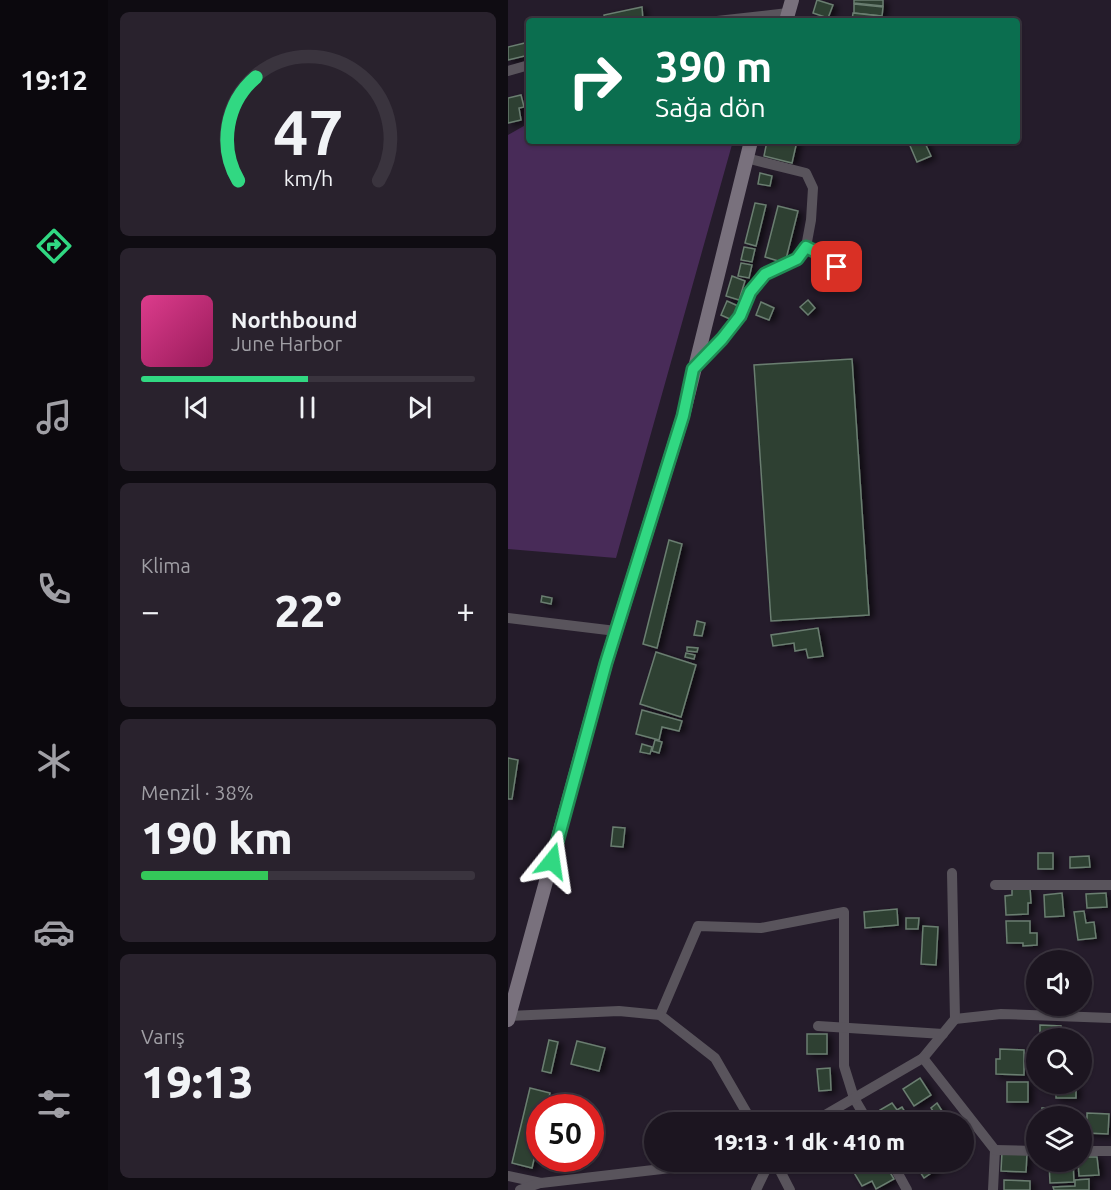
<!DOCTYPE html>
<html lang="tr">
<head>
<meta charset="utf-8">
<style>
	body { margin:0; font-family:Ubuntu,sans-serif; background:#29222d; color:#f1f3f6; height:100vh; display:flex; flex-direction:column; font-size:22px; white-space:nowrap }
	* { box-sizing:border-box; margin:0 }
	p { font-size:20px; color:#a09fa5 }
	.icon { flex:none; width:33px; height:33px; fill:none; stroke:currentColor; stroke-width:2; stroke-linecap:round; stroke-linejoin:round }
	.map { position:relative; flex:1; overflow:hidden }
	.side { display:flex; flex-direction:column; gap:12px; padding:12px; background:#0f0c12; width:400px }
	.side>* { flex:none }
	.top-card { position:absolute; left:18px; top:18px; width:494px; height:126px; border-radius:6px; box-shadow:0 2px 4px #0004,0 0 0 2px #3a343e; background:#0b6e4f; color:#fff; overflow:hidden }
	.buttons { position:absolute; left:518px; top:950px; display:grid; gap:12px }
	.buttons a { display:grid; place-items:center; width:66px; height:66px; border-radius:50%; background:#1c1520; box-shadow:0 2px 4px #0004,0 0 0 2px #3a343e; font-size:30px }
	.speed { position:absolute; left:18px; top:1094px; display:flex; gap:12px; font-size:30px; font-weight:700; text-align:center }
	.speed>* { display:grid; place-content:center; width:78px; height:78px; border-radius:50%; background:#1c1520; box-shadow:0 2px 4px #0004,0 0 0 2px #3a343e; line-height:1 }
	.speed .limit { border:9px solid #d22; background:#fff; color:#111 }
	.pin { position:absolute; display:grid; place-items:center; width:51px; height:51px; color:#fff; margin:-26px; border-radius:12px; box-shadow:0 3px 9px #0006 }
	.me { position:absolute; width:66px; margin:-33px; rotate:15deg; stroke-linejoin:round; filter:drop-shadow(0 0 4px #0008) }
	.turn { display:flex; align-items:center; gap:21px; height:126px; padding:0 30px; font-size:27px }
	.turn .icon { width:78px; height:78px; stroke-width:2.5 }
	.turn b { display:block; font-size:42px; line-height:51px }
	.big { font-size:45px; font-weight:800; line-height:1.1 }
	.side .widget { flex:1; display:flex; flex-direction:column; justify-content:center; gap:9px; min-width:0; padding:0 21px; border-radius:9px; background:#29222d }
	.side .dial { align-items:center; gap:0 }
	.dial svg { height:156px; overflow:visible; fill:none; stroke:#3a343e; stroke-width:7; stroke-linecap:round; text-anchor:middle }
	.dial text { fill:#f1f3f6; stroke:none }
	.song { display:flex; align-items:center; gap:18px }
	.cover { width:72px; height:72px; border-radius:9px; background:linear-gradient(135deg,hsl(330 70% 55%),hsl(330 70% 35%)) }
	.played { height:6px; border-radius:3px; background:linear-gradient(90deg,#31d882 50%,#3a343e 50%) }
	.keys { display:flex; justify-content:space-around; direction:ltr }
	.heat { display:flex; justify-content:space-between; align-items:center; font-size:33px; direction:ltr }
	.charge { height:9px; border-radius:4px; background:linear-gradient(90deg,#34c759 38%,#3a343e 0) }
	.trip { position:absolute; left:136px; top:1112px; width:330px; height:60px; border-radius:30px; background:#1c1520; box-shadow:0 2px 4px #0004,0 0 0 2px #3a343e; font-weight:800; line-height:60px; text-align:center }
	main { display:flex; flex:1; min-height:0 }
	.menu { display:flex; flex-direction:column; width:108px; justify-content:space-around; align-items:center; background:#0b080d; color:#a09fa5 }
	.menu .icon { width:42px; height:42px }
	.menu .on { color:#31d882 }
	.menu b { font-size:27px; color:#f1f3f6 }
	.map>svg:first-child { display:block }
	.green { fill:#482b58 }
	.building { fill:#2d3f33; stroke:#6a7e70; stroke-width:1.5; filter:url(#shadow) }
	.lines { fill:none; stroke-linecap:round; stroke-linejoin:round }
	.minor { stroke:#59545c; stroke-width:10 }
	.secondary { stroke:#79717d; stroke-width:14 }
	.route-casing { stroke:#208c54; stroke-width:15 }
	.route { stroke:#31d882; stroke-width:10 }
</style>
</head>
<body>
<main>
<nav class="menu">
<b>19:12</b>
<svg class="icon on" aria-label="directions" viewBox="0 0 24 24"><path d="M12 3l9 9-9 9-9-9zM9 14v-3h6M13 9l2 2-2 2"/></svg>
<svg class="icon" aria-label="music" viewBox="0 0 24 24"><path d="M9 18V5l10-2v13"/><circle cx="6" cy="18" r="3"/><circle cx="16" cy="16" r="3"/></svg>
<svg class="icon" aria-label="phone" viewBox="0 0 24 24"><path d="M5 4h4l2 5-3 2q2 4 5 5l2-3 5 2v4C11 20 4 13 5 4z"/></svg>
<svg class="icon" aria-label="climate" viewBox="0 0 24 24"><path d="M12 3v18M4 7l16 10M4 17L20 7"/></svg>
<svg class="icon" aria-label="car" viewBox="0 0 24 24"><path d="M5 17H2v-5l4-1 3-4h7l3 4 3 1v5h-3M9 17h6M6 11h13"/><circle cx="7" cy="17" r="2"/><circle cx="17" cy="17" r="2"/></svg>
<svg class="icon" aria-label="filters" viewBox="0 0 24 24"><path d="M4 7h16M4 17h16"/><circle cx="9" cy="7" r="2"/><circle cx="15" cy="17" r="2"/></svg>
</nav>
<section class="side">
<div class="widget dial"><svg viewBox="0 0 100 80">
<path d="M14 69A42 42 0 1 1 86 69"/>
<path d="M14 69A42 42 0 0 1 23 16" stroke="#31d882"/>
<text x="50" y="56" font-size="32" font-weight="700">47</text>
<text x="50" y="72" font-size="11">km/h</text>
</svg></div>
<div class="widget">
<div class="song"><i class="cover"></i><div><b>Northbound</b><p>June Harbor</p></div></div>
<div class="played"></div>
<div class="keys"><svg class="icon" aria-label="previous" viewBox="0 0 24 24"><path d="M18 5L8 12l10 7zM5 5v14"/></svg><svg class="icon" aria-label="pause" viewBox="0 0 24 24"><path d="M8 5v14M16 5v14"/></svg><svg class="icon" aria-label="next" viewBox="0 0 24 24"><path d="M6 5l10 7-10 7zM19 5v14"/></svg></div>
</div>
<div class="widget"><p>Klima</p>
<div class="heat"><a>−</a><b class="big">22°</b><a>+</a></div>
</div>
<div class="widget"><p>Menzil · 38%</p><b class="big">190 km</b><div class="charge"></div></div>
<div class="widget"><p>Varış</p><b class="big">19:13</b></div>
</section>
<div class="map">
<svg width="603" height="1190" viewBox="0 0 603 1190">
	<defs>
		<filter id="shadow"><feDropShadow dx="4.5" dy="2.5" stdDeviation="3" flood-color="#0009"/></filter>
	</defs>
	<rect width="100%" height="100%" fill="#251c2b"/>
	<polygon class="green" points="21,123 21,141 225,141 108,558 0,549 0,135"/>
	<g class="building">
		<polygon points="309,0 325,5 320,18 305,13"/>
		<polygon points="346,0 375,0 375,6 346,3"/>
		<polygon points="346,4 375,7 374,16 346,13"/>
		<polygon points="134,7 135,21 97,21 96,15"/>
		<polygon points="345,13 372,16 371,21 344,21"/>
		<polygon points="303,19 340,20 340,21 303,21"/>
		<polygon points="21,42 21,55 0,60 0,47"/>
		<polygon points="13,95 16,107 11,108 13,120 0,123 0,98"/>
		<polygon points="259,141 289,141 284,163 256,156"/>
		<polygon points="400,141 416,141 423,156 409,162"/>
		<polygon points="252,173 264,176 262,186 250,184"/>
		<polygon points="247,203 258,205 248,246 237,243"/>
		<polygon points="270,206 290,211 277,263 257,257"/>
		<polygon points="236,247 247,249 244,262 233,260"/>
		<polygon points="233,263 244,265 241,278 230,276"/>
		<polygon points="224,276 237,281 231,300 218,296"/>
		<polygon points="300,300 307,308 300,315 292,307"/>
		<polygon points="219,301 230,306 224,320 213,315"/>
		<polygon points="253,302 266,308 261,320 248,315"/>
		<polygon points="344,359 361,615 263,621 246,365"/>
		<polygon points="161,540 174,544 149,648 135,644"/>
		<polygon points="34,596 44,598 43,604 33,602"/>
		<polygon points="189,621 197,623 194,636 186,635"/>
		<polygon points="310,628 315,656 300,658 298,649 287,651 286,643 265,646 263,635"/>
		<polygon points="179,647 190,648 189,652 179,651"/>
		<polygon points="148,652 188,665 173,717 132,704"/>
		<polygon points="178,653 187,655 186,659 177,657"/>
		<polygon points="134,710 174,721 171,731 154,727 151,740 128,734"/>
		<polygon points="147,740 154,742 151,753 144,751"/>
		<polygon points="134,744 144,747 142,754 132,752"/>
		<polygon points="0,758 10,760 4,799 0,799"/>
		<polygon points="105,827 117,828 115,847 103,846"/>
		<rect x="530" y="853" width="15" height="16"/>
		<polygon points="581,856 582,867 562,868 562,857"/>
		<polygon points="504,888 522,888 523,903 520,903 520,914 498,915 497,896 504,895"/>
		<polygon points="554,893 556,916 537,917 536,895"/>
		<polygon points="598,893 599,907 579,908 578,894"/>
		<polygon points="389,909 390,925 357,928 356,912"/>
		<polygon points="576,911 578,923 586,922 588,938 570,940 566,912"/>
		<polygon points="398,918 411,918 410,929 398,929"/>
		<polygon points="498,921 522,921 522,933 529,933 529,945 515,946 515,943 499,943"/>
		<polygon points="415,926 430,927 428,965 413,964"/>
		<polygon points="532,1025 553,1026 553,1038 532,1038"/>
		<rect x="299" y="1034" width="20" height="20"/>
		<polygon points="41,1040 50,1042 43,1073 34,1071"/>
		<polygon points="69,1041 97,1048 91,1071 63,1064"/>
		<polygon points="492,1049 516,1050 516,1075 488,1074 488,1059 492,1059"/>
		<polygon points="322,1068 323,1090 311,1091 309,1069"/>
		<polygon points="412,1078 423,1095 406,1106 395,1089"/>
		<rect x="499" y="1082" width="21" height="20"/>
		<rect x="548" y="1086" width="20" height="12"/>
		<polygon points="22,1088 42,1093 39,1107 32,1107 32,1124 22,1122 21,1128 29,1130 27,1137 31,1138 24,1168 4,1163"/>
		<polygon points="384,1103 389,1110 394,1107 403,1122 380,1122 372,1110"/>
		<polygon points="429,1103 441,1122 425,1122 422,1118 427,1114 423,1108"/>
		<rect x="534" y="1108" width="20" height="8"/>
		<rect x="555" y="1109" width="10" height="7"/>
		<polygon points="579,1113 601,1114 600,1134 579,1133"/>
		<polygon points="494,1152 519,1153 518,1172 493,1171"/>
		<polygon points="573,1157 589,1157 591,1175 571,1176 570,1161 573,1161"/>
		<polygon points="358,1161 366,1161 370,1168 377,1164 386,1179 368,1189 364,1181 354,1186 345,1171"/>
		<polygon points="405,1161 424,1161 429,1169 416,1178"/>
		<polygon points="541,1161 565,1161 566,1182 542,1183"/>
		<polygon points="581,1179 581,1190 546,1190 545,1187 567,1186 567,1180"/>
		<polygon points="496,1180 522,1181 522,1190 496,1190"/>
	</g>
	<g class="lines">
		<g class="minor">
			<polyline points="209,21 280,13"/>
			<polyline points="0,71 21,65"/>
			<path d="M298,247c21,10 29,14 37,36"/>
			<polyline points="187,367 214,338 232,316 241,292 257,274 289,259 298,247 303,220 305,188 298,173 238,158"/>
			<polyline points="0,618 108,631"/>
			<polyline points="487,885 603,885"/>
			<polyline points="152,1015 190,926 253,928 336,912 336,1066 346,1098 360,1122"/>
			<polyline points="1,1016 111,1011 152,1015 207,1058 244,1122"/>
			<polyline points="447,1019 493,1014 603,1018"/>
			<polyline points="310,1026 435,1034"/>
			<polyline points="415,1058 447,1019 444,873"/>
			<polyline points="305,1122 415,1058 487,1150 485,1190"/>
			<polyline points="487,1150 528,1151"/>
			<polyline points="573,1151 603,1151"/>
			<polyline points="267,1161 282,1190"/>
			<polyline points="383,1161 399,1190"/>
			<polyline points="0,1176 33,1183 223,1161"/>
			<polyline points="12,1190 32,1183"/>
			<polyline points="248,1190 262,1161"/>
		</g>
		<g class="secondary">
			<polyline points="278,21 284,0"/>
			<polyline points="0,1020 98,663 175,416 243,141"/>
		</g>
	</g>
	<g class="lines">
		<defs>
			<polyline id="route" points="44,861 98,663 175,416 185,369 214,339 232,316 242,292 257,274 289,259 298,247 320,258 329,267"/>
		</defs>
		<use href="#route" class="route-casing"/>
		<use href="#route" class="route"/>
	</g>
</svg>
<div class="buttons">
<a><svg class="icon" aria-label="sound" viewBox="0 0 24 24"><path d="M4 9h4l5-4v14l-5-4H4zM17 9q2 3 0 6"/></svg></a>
<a><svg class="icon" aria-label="search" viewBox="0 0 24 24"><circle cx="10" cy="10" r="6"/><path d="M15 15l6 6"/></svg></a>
<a><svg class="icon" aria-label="layers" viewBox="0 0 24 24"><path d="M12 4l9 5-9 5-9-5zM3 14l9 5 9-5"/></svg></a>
</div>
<div class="speed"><div class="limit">50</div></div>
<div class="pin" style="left:329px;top:267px;background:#d93025"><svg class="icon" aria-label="arrive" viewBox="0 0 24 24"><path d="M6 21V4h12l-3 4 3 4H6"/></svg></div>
<svg class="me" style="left:44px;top:861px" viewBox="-20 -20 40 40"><path d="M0-17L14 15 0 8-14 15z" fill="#31d882" stroke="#fff" stroke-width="4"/></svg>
<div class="trip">19:13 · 1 dk · 410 m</div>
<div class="top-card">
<div class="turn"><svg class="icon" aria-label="right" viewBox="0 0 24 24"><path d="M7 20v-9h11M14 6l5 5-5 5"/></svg><div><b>390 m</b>Sağa dön</div></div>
</div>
</div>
</main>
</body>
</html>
